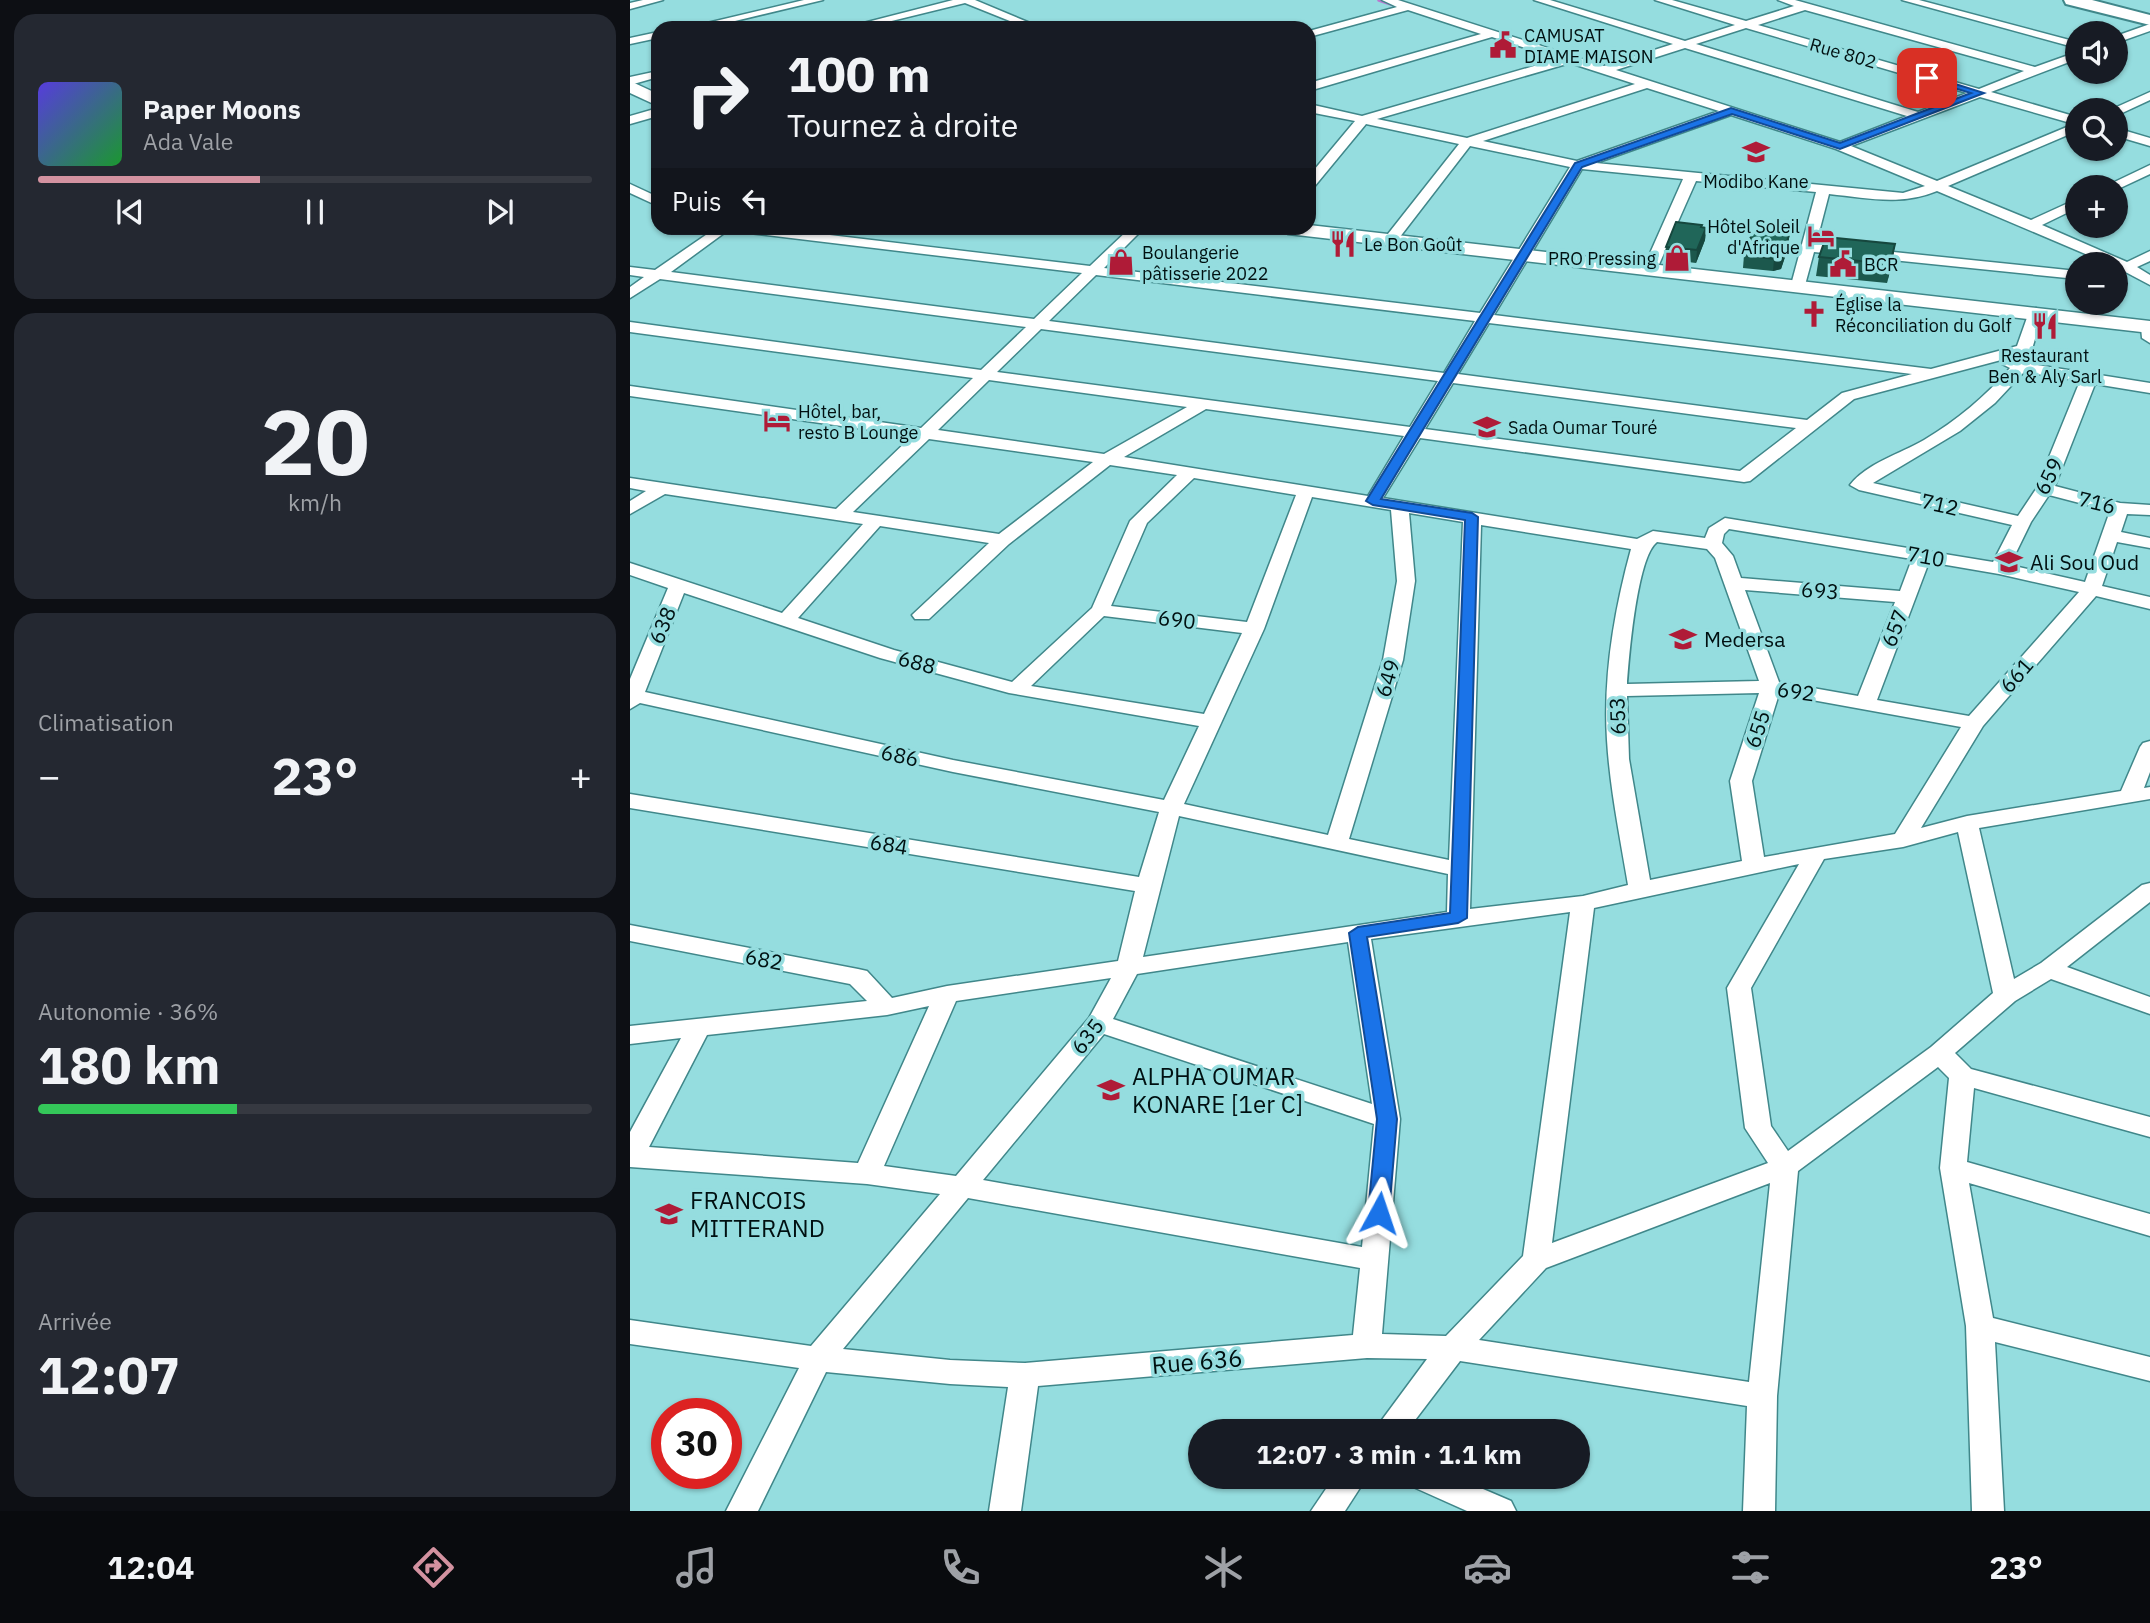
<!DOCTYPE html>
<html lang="fr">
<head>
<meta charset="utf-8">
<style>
	body { margin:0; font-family:"IBM Plex Sans",sans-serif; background:#242831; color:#f1f3f6; height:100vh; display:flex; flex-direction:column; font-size:26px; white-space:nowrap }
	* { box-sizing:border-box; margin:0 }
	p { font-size:23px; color:#9ea1a6 }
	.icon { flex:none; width:38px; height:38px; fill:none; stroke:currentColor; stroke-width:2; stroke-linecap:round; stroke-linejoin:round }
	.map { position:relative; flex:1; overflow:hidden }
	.sheet { display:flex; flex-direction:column; gap:14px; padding:14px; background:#0d0f14; width:630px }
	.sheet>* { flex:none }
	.guide { position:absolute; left:21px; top:21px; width:665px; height:214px; border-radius:21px; box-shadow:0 2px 5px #0004; background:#171b24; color:#f1f3f6; overflow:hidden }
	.tools { position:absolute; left:1435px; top:21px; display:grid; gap:14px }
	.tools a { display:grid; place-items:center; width:63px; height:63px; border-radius:50%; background:#171b24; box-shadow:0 2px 5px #0004; font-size:35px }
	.speed { position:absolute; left:21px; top:1398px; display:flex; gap:14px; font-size:35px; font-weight:700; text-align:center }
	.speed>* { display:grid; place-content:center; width:91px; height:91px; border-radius:50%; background:#171b24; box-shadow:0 2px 5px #0004; line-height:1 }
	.speed .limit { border:10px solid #d22; background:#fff; color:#111 }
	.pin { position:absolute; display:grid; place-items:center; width:60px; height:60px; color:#fff; margin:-30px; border-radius:14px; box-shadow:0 4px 10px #0006 }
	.me { position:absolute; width:77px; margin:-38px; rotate:5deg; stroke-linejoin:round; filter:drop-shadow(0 0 5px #0008) }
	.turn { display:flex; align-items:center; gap:24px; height:147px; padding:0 21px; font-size:32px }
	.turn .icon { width:91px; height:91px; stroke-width:2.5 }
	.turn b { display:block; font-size:49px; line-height:60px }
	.then { display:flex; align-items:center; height:66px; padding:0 21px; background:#0003; gap:14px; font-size:26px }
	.big { font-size:52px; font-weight:700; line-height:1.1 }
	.sheet .widget { flex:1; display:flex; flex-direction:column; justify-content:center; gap:10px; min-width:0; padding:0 24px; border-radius:21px; background:#242831 }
	.sheet .dial { align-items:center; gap:0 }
	.dial b { font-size:91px; line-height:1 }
	.song { display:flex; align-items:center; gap:21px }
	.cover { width:84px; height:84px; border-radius:10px; background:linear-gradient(135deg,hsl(250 70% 55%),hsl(130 70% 35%)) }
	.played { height:7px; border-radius:4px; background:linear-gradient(90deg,#d392a0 40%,#363941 40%) }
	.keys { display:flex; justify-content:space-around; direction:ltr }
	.heat { display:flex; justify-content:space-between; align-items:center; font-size:38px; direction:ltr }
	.charge { height:10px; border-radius:5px; background:linear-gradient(90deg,#34c759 36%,#363941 0) }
	.trip { position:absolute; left:558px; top:1419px; width:402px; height:70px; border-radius:35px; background:#171b24; box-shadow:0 2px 5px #0004; font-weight:700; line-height:70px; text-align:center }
	.dock { display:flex; height:112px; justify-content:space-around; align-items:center; background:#090b0e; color:#9ea1a6 }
	.dock .icon { width:49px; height:49px }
	.dock .current { color:#d392a0 }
	.dock b { font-size:32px; color:#f1f3f6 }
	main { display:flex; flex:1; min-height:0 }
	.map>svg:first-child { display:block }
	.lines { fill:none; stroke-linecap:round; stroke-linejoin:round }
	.stream { stroke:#bb77cf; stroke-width:3.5 }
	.street-casing { stroke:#40878a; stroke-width:3 }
	.secondary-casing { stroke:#40878a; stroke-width:3 }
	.primary-casing { stroke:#40878a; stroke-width:4 }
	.street { fill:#fff; fill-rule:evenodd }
	.secondary { fill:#fff; fill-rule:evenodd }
	.primary { fill:#fff; fill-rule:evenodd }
	.wall { fill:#1c584d }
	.shaded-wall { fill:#16473e }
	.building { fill:#206659; stroke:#16473e; stroke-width:2 }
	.route { fill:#1a73e8; stroke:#114b97; stroke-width:2 }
	.labels { text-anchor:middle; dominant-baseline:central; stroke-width:7; stroke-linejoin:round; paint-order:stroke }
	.far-poi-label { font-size:18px; fill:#001011; stroke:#95dddf; text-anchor:start }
	.far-street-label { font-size:18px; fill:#001011; stroke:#95dddf }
	.street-label { font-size:21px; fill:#001011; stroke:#95dddf }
	.poi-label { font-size:21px; fill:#001011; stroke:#95dddf; text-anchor:start }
	.near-poi-label { font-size:24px; fill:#001011; stroke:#95dddf; text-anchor:start }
	.near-street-label { font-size:24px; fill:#001011; stroke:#95dddf }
</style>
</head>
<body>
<main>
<section class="sheet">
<div class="widget">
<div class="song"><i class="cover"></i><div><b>Paper Moons</b><p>Ada Vale</p></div></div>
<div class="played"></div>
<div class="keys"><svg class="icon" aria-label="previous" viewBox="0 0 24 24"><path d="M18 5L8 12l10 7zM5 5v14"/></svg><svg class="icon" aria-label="pause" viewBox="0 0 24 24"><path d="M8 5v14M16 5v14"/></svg><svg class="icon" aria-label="next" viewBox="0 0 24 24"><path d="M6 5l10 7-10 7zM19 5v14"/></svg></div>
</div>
<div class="widget dial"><b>20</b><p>km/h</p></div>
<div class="widget"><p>Climatisation</p>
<div class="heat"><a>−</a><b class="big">23°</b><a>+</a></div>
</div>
<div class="widget"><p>Autonomie · 36%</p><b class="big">180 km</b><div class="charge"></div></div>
<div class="widget"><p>Arrivée</p><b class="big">12:07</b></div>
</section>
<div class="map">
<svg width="1520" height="1511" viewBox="0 0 1520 1511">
	<rect width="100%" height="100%" fill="#95dddf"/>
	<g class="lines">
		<polyline class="stream" points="749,0 764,5"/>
		<defs>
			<g id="street">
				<polygon points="13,0 33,0 0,9 0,3"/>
				<polygon points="174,0 193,0 76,28 56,28"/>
				<polygon points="323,0 345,0 412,28 397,28 335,3 233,28 214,28"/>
				<path d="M752,0h16l206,66 69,-22 -139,-44h16l135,41 50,-16 -80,-25h17l74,21 48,-15 -16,-6h17l240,67 42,-15v7l-86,33 86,25v14l-129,55 83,34 46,-21v9l-35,17 85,37 23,-11v10l-13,6 13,8v10l-34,-18v-3h-7l-172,-73c-37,15 -69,7 -108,3l-13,50 261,27v8l-263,-27 -9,33 -7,4 -7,-4 25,-93 -120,-11 -39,88 -7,4 -7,-4 40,-90 -101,-10 -88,146 437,54 86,-23 12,-34 7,-4 7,4 -11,37 -3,3 -18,5 13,6 126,20v10l-55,-9 -40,102 65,17 30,2v10l-23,-1 -6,18 29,6v10l-33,-6 -15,44 48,11v12l-54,-13 -113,130 -62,102 46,-12 154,-25 19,-44 3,-4 7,-2v31l-6,16 6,-1v12l-171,29 35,151 27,-16 101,-78 8,-2v19l-83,65 83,30v17l-99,-35 -36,22 -60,52 16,16 179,48v20l-176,-49 -7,74 183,52v22l-181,-53 24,135 157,39v24l-155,-39 9,169h-32l-6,-185 -26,-158 9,-90 -11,-11 -140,104 -21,225 -2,115h-32l4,-105 -287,-45 -54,71h-33l54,-73 -60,-1 -329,28 -17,125h-32l19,-124 -58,-3 -124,-12 -68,139h-32l73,-143 -169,-24v-24l181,26 129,-152 -73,-10 -237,-17v-35l51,-94 -51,6v-18l237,-25 -17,-17 -220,-43v-16l228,44 9,2 25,27 55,-12 171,-25 17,-70 -505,-83v-14l509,83 20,-65 -206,-40 -313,-69 -10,6v-30l38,-91 -38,-13v-12l152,50 81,-89 -198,-30 -35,20v-13l16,-10 -16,-3v-10l206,31 76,-73 -282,-40v-10l291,42 52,-50 -343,-46v-10l351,48 45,-43 -366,-48 -30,19v-11l14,-10 -14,-2v-8l25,3 61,-42h15l-60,44 363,47 48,-46 -341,-41 -7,-4h37l319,38 40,-38h14l-40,40 376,45 90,-146 -100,-21 -74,96 -5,1 -7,-4 75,-95 -93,-20 -52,63 -5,1v-12l46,-55 -46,-9v-8l53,12 196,-57 -66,-22 -183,54v-8l172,-49 -73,-24 -99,27v-6l88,-24zM1175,10l219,61 -45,18 -221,-64zM1116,28l221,65 -49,19 -222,-68zM1055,48l222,68 -67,26 -224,-72zM940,63l65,21 -168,54 -90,-19zM1017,88l72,23 -142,50 -94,-20zM1350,97l94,27 -137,57 -86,-35zM1101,115l105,34 89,37 -22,7 -307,-30zM466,275l379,46 -31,52 -395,-52zM859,323l423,51 -70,19 -35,27 -349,-46zM411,329l397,52 -28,46 -413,-55zM1371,360l1,4 8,4c-24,28 -54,53 -86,72 -24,14 -57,23 -74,45l9,5 153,35 -19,37 -268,-44 -16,10 -4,10 -52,-7 -16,8 -254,-41 37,-60 324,44 6,-1 104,-82zM1394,372l56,9 -44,108 -18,27 -145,-33 87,-52 35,-28zM359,380l198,27 -83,47 -166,-24zM823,383l343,45 -56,43 -315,-42zM576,409l198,27 -36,60 -244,-39zM299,439l164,23 -94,72 -146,-22zM480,465l67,10 -47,46 -38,87 -80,74 -118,-32 -96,-32 82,-92 109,17 -77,72 3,4h14l80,-75zM564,478l102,17 -49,127 -136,-16 36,-83zM1419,495l61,16 -25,71 -75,-17 21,-43zM682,497l79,13 6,71 -14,79 -55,175 -144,-31 80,-175zM779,513l54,9 -14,338 -100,-21 54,-179 12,-79zM851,525l150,24c-17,62 -28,127 -24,191 3,49 13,97 21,145l-45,11 -113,13zM1099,529l183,30 -12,32 -159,-13 -8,-22 -11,-13 2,-9zM1027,542l50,7 8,9 44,123 -132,3c2,-28 10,-127 30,-142zM1299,562l70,12 80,18 -110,124 -92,-16zM1115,590l150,12 -37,94 -79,-14zM54,593l196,65 129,35 190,33 -35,74 -211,-40 -308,-68zM474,616l138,17 -38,81 -173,-28zM1129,693l-29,88 12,80 -92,19 -21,-121 -2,-63zM1149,694l182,33 -66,107 -131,23 -12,-76zM549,816l269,58 -1,38 -304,45zM1328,832l35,161 -62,54 -143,104 -17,-25 -20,-138 73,-129 79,-12zM1169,864l-72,124 18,140 23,35 -216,80 42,-335zM940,912l-47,344 -77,80 -64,-2 18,-215 -29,-180zM718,942l24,162 -259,-85 24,-45zM481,978l-22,40 -133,158 -72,-10 72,-165zM299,1006l-71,157 -209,-16 58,-112 180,-20zM474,1034l270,90 -12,123 -379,-67zM1140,1183l-21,199 -270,-42 67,-72zM338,1198l392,70 -7,67 -328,28 -75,-3 -107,-11z"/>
				<polygon points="1272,0 1289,0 1447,42 1447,48"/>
				<polygon points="1520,24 1520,31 1486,43 1486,36"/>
				<polygon points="28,32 28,38 0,44 0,38"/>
				<polygon points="28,71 28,77 0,85 0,77"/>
				<polygon points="1520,92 1520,100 1490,114 1486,115 1486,110 1480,110"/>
				<polygon points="28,108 28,116 0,124 0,116"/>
				<polygon points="1486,128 1520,138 1520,146 1486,136"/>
				<polygon points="1520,165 1520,174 1486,190 1486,187 1474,187"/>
				<polygon points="0,184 28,197 28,206 0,193"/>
				<polygon points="1519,322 1520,323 1520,343 1512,338 1511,327"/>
				<polygon points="704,1477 737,1477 715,1511 681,1511"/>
				<polygon points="777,1477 825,1477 881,1501 886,1511 837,1511 781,1486"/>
			</g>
			<g id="secondary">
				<polygon points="0,81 28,94 28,106 0,93"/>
				<polygon points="679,225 1520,321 1520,333 658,234 648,228 679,228"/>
			</g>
			<polygon id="primary" points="1434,0 1462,0 1520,15 1520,25 1436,4"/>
		</defs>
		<use href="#street" class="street-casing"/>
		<use href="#secondary" class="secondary-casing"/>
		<use href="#primary" class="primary-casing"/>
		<use href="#street" class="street"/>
		<use href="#secondary" class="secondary"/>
		<use href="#primary" class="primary"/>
	</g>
	<g class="wall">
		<polygon points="1072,227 1076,228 1075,240 1066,263 1034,259 1036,247"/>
		<polygon points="1159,235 1158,248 1151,269 1143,271 1113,268 1114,255"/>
		<polygon points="1265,244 1262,263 1257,283 1186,276 1189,257"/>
	</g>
	<g class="shaded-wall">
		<polygon points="1076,228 1075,240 1066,263 1067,250"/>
		<polygon points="1159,235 1158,248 1151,269 1143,271 1144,259"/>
		<polygon points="1265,244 1262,263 1257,283 1260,264"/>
	</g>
	<g class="building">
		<polygon points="1046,222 1072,225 1071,227 1076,228 1067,250 1036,247"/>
		<polygon points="1123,231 1159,235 1152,257 1144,259 1114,255"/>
		<polygon points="1196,237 1265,244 1260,264 1189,257"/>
	</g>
	<polygon class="route" points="1297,75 1354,93 1210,149 1102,114 952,167 751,499 842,513 848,517 837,918 828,923 737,937 767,1119 759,1213 756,1218 749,1221 741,1218 738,1213 747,1119 719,933 728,927 820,913 835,520 743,505 736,501 945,163 1101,108 1210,143 1341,93 1294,79 1294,76"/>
	<defs>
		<symbol id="civic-bare" viewBox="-9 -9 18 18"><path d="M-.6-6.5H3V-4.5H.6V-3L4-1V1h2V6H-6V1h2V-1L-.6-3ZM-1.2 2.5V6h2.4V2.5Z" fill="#af1b37" stroke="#95dddf" stroke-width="2.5" paint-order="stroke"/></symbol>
		<symbol id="university-bare" viewBox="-9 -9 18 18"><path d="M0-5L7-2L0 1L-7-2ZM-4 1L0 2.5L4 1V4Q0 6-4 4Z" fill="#af1b37" stroke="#95dddf" stroke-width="2.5" paint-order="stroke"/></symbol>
		<symbol id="hotel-bare" viewBox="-9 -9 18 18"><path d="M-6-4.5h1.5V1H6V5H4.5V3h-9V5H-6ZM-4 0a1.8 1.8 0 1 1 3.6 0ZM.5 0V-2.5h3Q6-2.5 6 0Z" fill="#af1b37" stroke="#95dddf" stroke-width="2.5" paint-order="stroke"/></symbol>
		<symbol id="restaurant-bare" viewBox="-9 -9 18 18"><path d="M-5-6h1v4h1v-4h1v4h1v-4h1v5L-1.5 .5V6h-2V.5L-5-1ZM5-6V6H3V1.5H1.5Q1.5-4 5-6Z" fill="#af1b37" stroke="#95dddf" stroke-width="2.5" paint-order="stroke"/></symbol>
		<symbol id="shop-bare" viewBox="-9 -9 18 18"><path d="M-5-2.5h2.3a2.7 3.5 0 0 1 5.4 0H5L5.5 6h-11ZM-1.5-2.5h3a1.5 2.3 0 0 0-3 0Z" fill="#af1b37" stroke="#95dddf" stroke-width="2.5" paint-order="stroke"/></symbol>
		<symbol id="church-bare" viewBox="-9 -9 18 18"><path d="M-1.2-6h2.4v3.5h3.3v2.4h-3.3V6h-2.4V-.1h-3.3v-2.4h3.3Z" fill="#af1b37" stroke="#95dddf" stroke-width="2.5" paint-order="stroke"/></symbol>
		<symbol id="school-bare" viewBox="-9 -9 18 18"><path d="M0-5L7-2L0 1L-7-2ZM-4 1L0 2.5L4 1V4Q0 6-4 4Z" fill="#af1b37" stroke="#95dddf" stroke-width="2.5" paint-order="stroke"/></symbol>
	</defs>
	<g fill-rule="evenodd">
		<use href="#civic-bare" x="854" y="26" width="38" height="38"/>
		<use href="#university-bare" x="1107" y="133" width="38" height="38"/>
		<use href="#hotel-bare" x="1172" y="217" width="38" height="38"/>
		<use href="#restaurant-bare" x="694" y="225" width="38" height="38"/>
		<use href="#shop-bare" x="1028" y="239" width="38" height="38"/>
		<use href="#shop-bare" x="472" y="243" width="38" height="38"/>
		<use href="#civic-bare" x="1194" y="245" width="38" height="38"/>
		<use href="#church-bare" x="1165" y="295" width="38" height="38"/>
		<use href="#restaurant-bare" x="1396" y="307" width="38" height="38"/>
		<use href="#hotel-bare" x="128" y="402" width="38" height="38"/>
		<use href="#school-bare" x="838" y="408" width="38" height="38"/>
		<use href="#school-bare" x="1360" y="543" width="38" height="38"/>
		<use href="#school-bare" x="1034" y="620" width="38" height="38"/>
		<use href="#school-bare" x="462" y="1071" width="38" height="38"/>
		<use href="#school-bare" x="20" y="1195" width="38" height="38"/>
	</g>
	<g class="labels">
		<g class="far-poi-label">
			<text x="894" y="35">CAMUSAT<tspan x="894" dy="21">DIAME MAISON</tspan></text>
			<text x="1126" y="181" text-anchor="middle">Modibo Kane</text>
			<text x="1170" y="226" text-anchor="end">Hôtel Soleil<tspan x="1170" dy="21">d'Afrique</tspan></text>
			<text x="734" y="244">Le Bon Goût</text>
			<text x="512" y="252">Boulangerie<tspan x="512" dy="21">pâtisserie 2022</tspan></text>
			<text x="1026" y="258" text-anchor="end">PRO Pressing</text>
			<text x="1234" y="264">BCR</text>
			<text x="1205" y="304">Église la<tspan x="1205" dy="21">Réconciliation du Golf</tspan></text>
			<text x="1415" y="355" text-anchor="middle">Restaurant<tspan x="1415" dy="21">Ben &amp; Aly Sarl</tspan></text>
			<text x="168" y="411">Hôtel, bar,<tspan x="168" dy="21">resto B Lounge</tspan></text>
			<text x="878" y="427">Sada Oumar Touré</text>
		</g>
		<g class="far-street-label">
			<text transform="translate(1213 53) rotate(16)">Rue 802</text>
		</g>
		<g class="street-label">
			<text transform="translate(1418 476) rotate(-64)">659</text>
			<text transform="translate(1467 502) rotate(14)">716</text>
			<text transform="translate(1310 504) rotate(13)">712</text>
			<text transform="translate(1296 556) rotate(10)">710</text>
			<text transform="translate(1190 590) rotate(4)">693</text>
			<text transform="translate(547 619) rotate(7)">690</text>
			<text transform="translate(32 625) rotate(-68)">638</text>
			<text transform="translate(1264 628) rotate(-69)">657</text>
			<text transform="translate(287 662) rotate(15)">688</text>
			<text transform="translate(1386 675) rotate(-49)">661</text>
			<text transform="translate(757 678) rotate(-74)">649</text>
			<text transform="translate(1166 691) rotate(8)">692</text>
			<text transform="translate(987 716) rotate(-92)">653</text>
			<text transform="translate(1127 729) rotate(-72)">655</text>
			<text transform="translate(270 755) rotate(12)">686</text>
			<text transform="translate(259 844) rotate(9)">684</text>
			<text transform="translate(134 959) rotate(11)">682</text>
			<text transform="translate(457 1036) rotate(-53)">635</text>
		</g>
		<g class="poi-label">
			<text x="1400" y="562">Ali Sou Oud</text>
			<text x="1074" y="639">Medersa</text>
		</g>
		<g class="near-poi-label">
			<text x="502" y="1076">ALPHA OUMAR<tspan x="502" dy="28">KONARE [1er C]</tspan></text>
			<text x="60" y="1200">FRANCOIS<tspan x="60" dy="28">MITTERAND</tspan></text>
		</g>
		<g class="near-street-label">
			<text transform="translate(567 1361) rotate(-5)">Rue 636</text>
		</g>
	</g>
</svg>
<div class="tools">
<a><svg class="icon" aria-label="sound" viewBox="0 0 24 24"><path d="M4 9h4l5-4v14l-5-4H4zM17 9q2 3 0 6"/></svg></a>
<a><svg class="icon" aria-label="search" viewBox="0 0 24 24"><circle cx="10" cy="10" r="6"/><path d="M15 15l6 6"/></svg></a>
<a>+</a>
<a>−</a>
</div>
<div class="speed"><div class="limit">30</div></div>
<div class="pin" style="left:1297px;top:78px;background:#d93025"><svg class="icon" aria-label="arrive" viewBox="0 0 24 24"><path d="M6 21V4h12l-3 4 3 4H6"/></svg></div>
<svg class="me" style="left:749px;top:1213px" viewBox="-20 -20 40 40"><path d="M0-17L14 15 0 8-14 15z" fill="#1a73e8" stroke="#fff" stroke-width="4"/></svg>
<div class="trip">12:07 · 3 min · 1.1 km</div>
<div class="guide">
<div class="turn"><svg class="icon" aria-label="right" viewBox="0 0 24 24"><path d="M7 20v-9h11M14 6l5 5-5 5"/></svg><div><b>100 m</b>Tournez à droite</div></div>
<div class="then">Puis<svg class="icon" aria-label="left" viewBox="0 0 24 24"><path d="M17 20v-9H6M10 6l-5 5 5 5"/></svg></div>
</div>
</div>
</main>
<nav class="dock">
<b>12:04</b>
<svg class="icon current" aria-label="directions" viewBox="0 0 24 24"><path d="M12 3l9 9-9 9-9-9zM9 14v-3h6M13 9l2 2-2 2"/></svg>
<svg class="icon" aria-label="music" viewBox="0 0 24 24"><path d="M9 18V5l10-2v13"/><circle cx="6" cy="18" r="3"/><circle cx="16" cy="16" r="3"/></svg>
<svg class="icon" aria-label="phone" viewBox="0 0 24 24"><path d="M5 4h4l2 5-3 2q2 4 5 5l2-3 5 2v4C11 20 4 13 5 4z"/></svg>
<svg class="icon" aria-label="climate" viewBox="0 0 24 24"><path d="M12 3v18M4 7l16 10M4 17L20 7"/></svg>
<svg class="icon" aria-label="car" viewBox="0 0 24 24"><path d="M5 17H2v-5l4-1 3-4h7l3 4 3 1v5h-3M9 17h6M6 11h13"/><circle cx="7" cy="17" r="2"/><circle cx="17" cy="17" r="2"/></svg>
<svg class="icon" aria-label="filters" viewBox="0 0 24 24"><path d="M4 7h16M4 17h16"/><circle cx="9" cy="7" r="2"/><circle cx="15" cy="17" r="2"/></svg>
<b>23°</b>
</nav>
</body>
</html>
